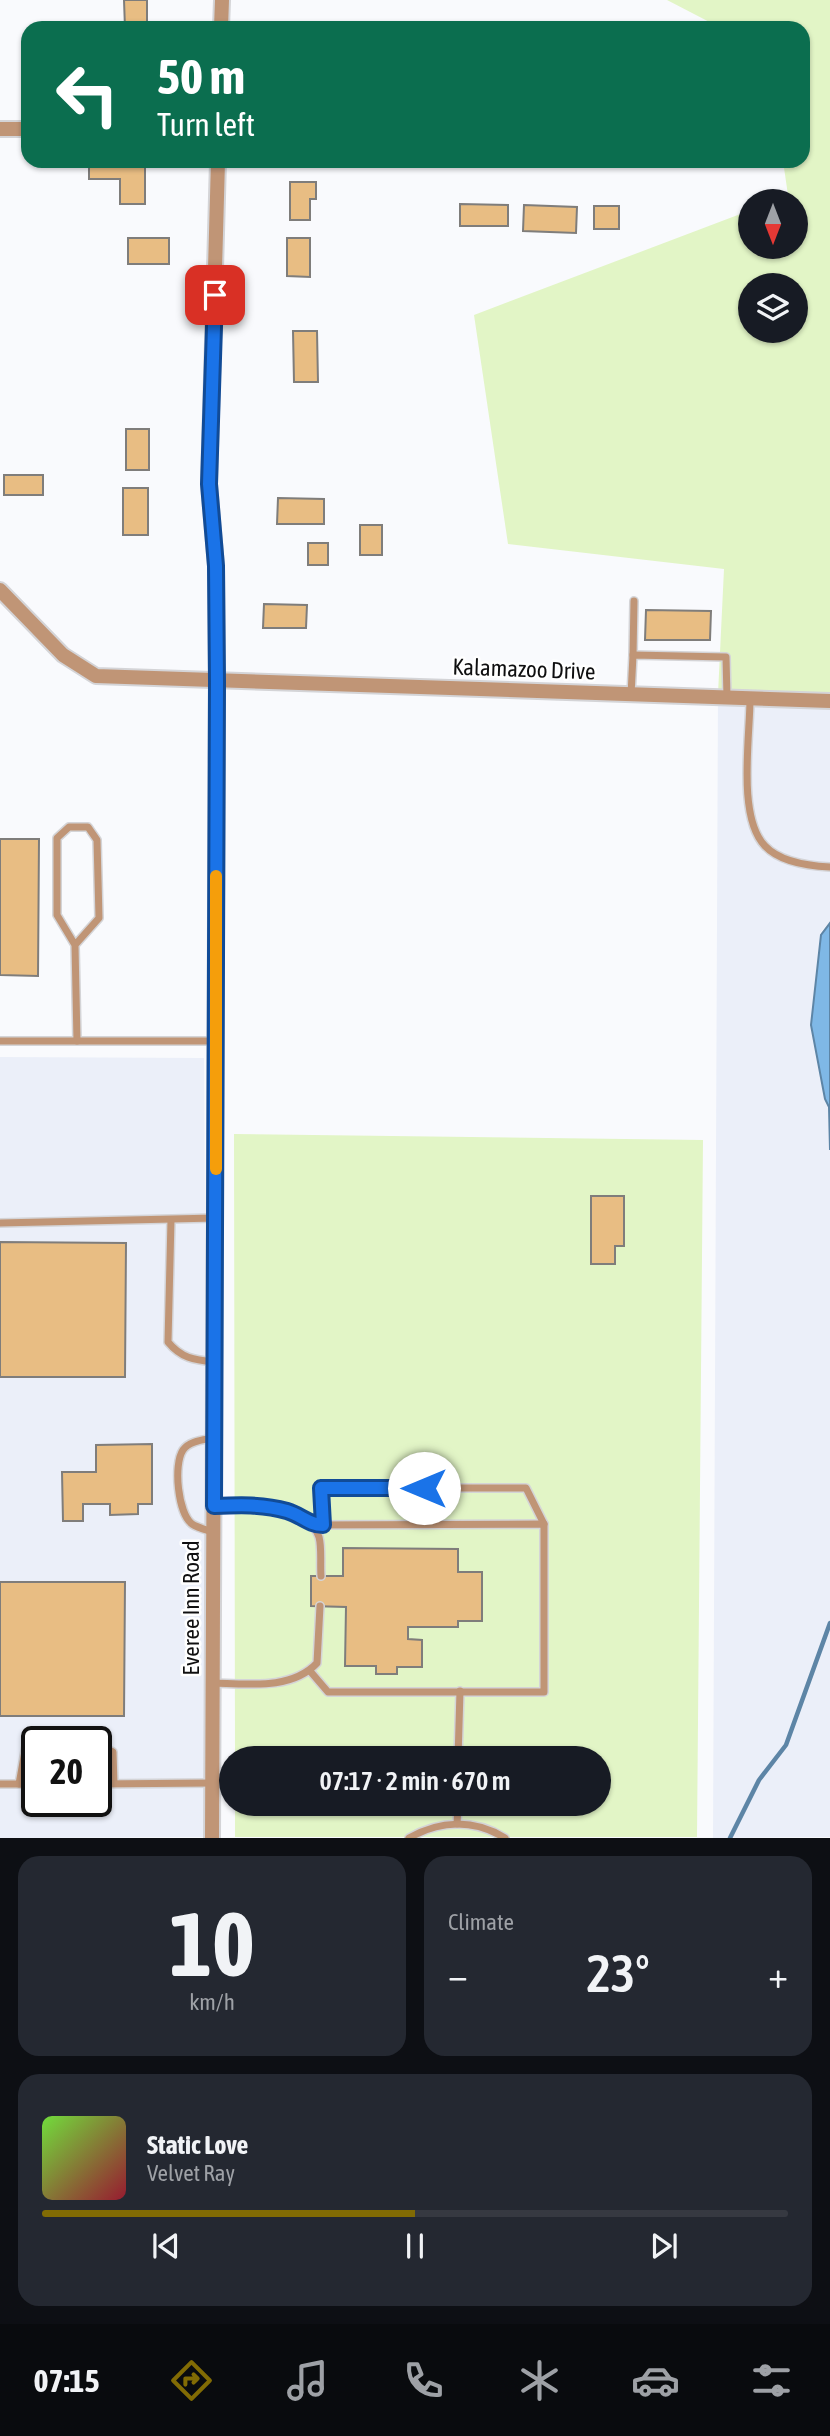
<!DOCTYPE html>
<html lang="en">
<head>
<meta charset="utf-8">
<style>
	body { margin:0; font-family:"Asap Condensed",sans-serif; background:#242831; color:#f1f3f6; height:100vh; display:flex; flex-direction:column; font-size:26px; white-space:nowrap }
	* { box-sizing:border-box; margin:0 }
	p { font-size:23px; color:#9ea1a6 }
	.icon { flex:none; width:38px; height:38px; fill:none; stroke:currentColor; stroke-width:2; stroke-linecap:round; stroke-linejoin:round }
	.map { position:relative; height:1838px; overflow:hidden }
	.panel { display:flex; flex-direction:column; gap:18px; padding:18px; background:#0d0f14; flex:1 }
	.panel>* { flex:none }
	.top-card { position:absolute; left:21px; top:21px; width:789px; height:147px; border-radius:21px; box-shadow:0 2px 5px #0004; background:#0b6e4f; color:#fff; overflow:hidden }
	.needle { width:46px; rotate:180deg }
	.buttons { position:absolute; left:738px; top:189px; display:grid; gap:14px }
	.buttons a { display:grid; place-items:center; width:70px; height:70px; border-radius:50%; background:#171b24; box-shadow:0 2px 5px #0004; font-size:35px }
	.speed { position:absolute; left:21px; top:1726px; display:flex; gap:14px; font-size:35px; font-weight:700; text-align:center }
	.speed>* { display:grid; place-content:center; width:91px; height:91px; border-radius:50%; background:#171b24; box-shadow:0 2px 5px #0004; line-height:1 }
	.speed .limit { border:4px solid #111; border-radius:10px; background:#fff; color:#111 }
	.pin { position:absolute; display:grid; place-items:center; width:60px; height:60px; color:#fff; margin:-30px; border-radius:14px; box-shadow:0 4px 10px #0006 }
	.me { position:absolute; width:77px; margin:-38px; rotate:270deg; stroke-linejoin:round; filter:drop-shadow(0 0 5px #0008) }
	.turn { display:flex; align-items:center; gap:24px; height:147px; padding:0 21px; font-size:32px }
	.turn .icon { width:91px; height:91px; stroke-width:2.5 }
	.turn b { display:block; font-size:49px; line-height:60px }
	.big { font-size:52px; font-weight:600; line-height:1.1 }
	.panel .widget { flex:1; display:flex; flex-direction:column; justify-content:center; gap:10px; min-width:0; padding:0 24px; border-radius:21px; background:#242831 }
	.panel .dial { align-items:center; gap:0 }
	.dial b { font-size:91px; line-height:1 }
	.song { display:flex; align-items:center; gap:21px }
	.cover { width:84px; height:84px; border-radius:10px; background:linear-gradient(135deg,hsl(100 70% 55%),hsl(350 70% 35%)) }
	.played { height:7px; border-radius:4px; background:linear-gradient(90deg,#816b04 50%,#363941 50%) }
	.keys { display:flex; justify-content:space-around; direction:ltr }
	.heat { display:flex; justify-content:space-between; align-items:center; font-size:38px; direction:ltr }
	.panel .tiles { flex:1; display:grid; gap:18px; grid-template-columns:1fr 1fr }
	.widget:last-child { grid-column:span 2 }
	.trip { position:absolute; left:219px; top:1746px; width:392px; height:70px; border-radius:35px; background:#171b24; box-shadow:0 2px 5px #0004; font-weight:600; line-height:70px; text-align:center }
	.tabs { display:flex; height:112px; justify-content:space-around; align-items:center; background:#090b0e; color:#9ea1a6 }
	.tabs .icon { width:49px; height:49px }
	.tabs .current { color:#816b04 }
	.tabs b { font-size:32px; color:#f1f3f6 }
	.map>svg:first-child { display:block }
	.built { fill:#ebeff9; fill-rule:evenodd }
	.green { fill:#e2f5c6; fill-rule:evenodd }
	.water { fill:#7fb8e6; stroke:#5d85a6; stroke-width:2 }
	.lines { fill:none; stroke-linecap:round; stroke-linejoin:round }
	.stream { stroke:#5d85a6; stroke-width:4.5 }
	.building { fill:#e8bd83; stroke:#7f7d7b; stroke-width:2 }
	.lane-casing { stroke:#d4d4d7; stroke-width:10 }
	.street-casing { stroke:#d4d4d7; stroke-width:18 }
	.lane { stroke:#c09576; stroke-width:7 }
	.street { stroke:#c09576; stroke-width:14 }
	.route-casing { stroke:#114b97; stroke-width:18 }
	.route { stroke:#1a73e8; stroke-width:12 }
	.slow { stroke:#f59e0b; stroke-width:12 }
	.labels { text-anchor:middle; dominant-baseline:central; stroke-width:5; stroke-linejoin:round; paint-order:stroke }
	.street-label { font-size:23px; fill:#0f0f10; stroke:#fff }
</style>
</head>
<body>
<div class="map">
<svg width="830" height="1838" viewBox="0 0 830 1838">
	<rect width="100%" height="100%" fill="#f9fafd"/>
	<g class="built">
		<polygon points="718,694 830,700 830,921 820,933 830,1148 830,1837 713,1838"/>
		<path d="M0,1057l204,1 5,779 -209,1zM37,1741h59v60h-59z"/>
	</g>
	<g class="green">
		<path d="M667,0h163v700l-112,-6 6,-125 -216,-25 -34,-229 277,-105v37h45v-46h-23l15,-6 -5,-34h20v-133h-82zM751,285h45v46h-45z"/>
		<polygon points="234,1134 703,1140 697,1837 235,1837 235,1804 598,1804 598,1759 235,1759"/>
	</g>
	<polygon class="water" points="830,923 830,1150 829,1107 825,1099 811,1025 821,935"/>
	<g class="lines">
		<polyline class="stream" points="730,1838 759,1780 786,1745 830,1623"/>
	</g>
	<g class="building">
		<polygon points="124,0 147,0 147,28 125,28"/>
		<polygon points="89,161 114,161 114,166 145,166 145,204 120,204 120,179 89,179"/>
		<polygon points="290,182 316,182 316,199 310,199 310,220 290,220"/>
		<polygon points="460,204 508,205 508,226 460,226"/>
		<polygon points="524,205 577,207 576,233 523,231"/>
		<rect x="594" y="206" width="25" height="23"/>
		<rect x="128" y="238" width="41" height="26"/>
		<polygon points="287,238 310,238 310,277 287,276"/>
		<polygon points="293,331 317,331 318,382 294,382"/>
		<rect x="126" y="429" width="23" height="41"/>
		<rect x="4" y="475" width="39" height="20"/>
		<rect x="123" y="488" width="25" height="47"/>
		<polygon points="278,498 324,499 324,524 277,524"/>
		<rect x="360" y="525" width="22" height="30"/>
		<rect x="308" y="543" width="20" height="22"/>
		<polygon points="264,604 307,605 306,628 263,628"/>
		<polygon points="646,610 711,611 710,640 645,640"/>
		<polygon points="0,839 39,839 38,976 0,975"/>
		<polygon points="591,1196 624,1196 624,1246 615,1246 615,1264 591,1264"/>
		<polygon points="0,1242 126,1243 125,1377 0,1377"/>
		<polygon points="152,1444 152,1504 138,1504 138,1514 110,1515 110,1504 83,1504 83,1521 63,1521 62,1472 96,1472 96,1445"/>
		<polygon points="343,1548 458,1549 458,1572 482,1572 482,1621 458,1621 458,1627 408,1627 408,1639 422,1640 422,1667 397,1667 397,1674 376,1674 376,1666 345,1666 346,1607 311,1606 311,1576 343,1576"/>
		<polygon points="0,1582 125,1582 124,1716 0,1716"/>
	</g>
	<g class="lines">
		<defs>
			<g id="lane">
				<polyline points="633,655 634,601"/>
				<polyline points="631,695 633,655 726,657 727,697"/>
				<path d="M750,699c0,38 -13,118 15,147 15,16 44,20 65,21"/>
				<polyline points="75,945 99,918 97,840 88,827 69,827 57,838 57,915 75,945 77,1041"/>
				<polyline points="0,1041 215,1041"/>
				<path d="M171,1220l-3,122c13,16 26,18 46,20"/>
				<polyline points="0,1223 215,1218"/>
				<path d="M213,1438c-10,2 -24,3 -30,12 -10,15 -5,63 9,74 6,4 15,6 21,8"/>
				<path d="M214,1506c32,-1 91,-7 105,31 3,11 1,27 2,39"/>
				<polyline points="323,1525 321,1488 526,1488 544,1524"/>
				<polyline points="310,1671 328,1692 544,1692 544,1524 312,1525"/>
				<path d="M213,1683c35,1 79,7 104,-20l3,-57"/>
				<polyline points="96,1744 113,1752 114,1783"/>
				<polyline points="458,1759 460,1691"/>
				<polyline points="0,1784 37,1784"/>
				<polyline points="19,1784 26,1746 37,1745"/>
				<polyline points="96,1784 212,1783"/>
				<polyline points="457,1824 458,1804"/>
				<path d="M409,1838c31,-18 65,-19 96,0"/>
			</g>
			<g id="street">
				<polyline points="221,28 222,0"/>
				<polyline points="0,129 28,129"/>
				<polyline points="0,590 63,655 96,676 830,701"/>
				<polyline points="212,1838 217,682 216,566 209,484 218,161"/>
			</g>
		</defs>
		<use href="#lane" class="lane-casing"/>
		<use href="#street" class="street-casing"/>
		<use href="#lane" class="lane"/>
		<use href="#street" class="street"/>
	</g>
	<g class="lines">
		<defs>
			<path id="route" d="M215,295l-6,189 7,82 1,116 -3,824c25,-1 49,-2 73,5 14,4 22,14 36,14l-2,-37h103"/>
		</defs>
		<use href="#route" class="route-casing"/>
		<use href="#route" class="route"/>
		<polyline class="slow" points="216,1169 216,876"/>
	</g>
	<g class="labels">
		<g class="street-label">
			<text transform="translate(524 669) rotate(2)">Kalamazoo Drive</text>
			<text transform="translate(191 1608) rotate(-90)">Everee Inn Road</text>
		</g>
	</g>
</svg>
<div class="buttons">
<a><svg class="needle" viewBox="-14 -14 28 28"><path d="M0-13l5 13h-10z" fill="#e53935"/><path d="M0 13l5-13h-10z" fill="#9ea1a6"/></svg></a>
<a><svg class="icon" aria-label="layers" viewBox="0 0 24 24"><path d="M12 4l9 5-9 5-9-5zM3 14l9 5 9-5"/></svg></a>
</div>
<div class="speed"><div class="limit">20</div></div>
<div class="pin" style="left:215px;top:295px;background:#d93025"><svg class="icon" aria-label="arrive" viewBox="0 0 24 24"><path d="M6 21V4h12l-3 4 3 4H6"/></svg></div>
<svg class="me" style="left:424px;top:1488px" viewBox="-20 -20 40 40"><circle r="19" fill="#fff"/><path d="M0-13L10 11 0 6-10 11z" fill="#1a73e8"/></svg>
<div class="trip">07:17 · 2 min · 670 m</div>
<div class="top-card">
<div class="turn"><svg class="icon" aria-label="left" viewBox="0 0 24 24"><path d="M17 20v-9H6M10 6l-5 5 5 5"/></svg><div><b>50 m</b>Turn left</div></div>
</div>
</div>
<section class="panel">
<div class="tiles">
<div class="widget dial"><b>10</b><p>km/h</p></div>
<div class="widget"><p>Climate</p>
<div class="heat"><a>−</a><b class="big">23°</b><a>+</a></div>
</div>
<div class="widget">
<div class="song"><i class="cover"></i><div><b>Static Love</b><p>Velvet Ray</p></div></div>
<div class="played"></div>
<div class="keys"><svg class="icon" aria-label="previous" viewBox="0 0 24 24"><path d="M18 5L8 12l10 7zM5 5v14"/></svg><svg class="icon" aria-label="pause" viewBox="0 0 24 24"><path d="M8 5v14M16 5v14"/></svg><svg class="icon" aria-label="next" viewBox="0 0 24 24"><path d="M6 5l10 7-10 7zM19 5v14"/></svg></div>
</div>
</div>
</section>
<nav class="tabs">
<b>07:15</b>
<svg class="icon current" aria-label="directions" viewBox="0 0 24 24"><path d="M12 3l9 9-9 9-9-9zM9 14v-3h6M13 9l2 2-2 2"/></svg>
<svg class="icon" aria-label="music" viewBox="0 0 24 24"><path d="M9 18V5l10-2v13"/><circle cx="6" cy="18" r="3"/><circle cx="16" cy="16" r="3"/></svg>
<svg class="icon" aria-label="phone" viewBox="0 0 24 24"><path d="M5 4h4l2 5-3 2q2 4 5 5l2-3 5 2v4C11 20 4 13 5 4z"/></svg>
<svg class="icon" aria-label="climate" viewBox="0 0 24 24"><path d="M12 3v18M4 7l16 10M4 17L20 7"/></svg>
<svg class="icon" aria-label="car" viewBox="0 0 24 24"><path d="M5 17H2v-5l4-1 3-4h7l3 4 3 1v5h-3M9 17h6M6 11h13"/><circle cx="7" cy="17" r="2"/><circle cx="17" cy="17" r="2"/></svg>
<svg class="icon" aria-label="filters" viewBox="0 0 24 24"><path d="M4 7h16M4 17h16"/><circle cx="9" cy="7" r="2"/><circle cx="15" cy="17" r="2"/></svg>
</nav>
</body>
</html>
